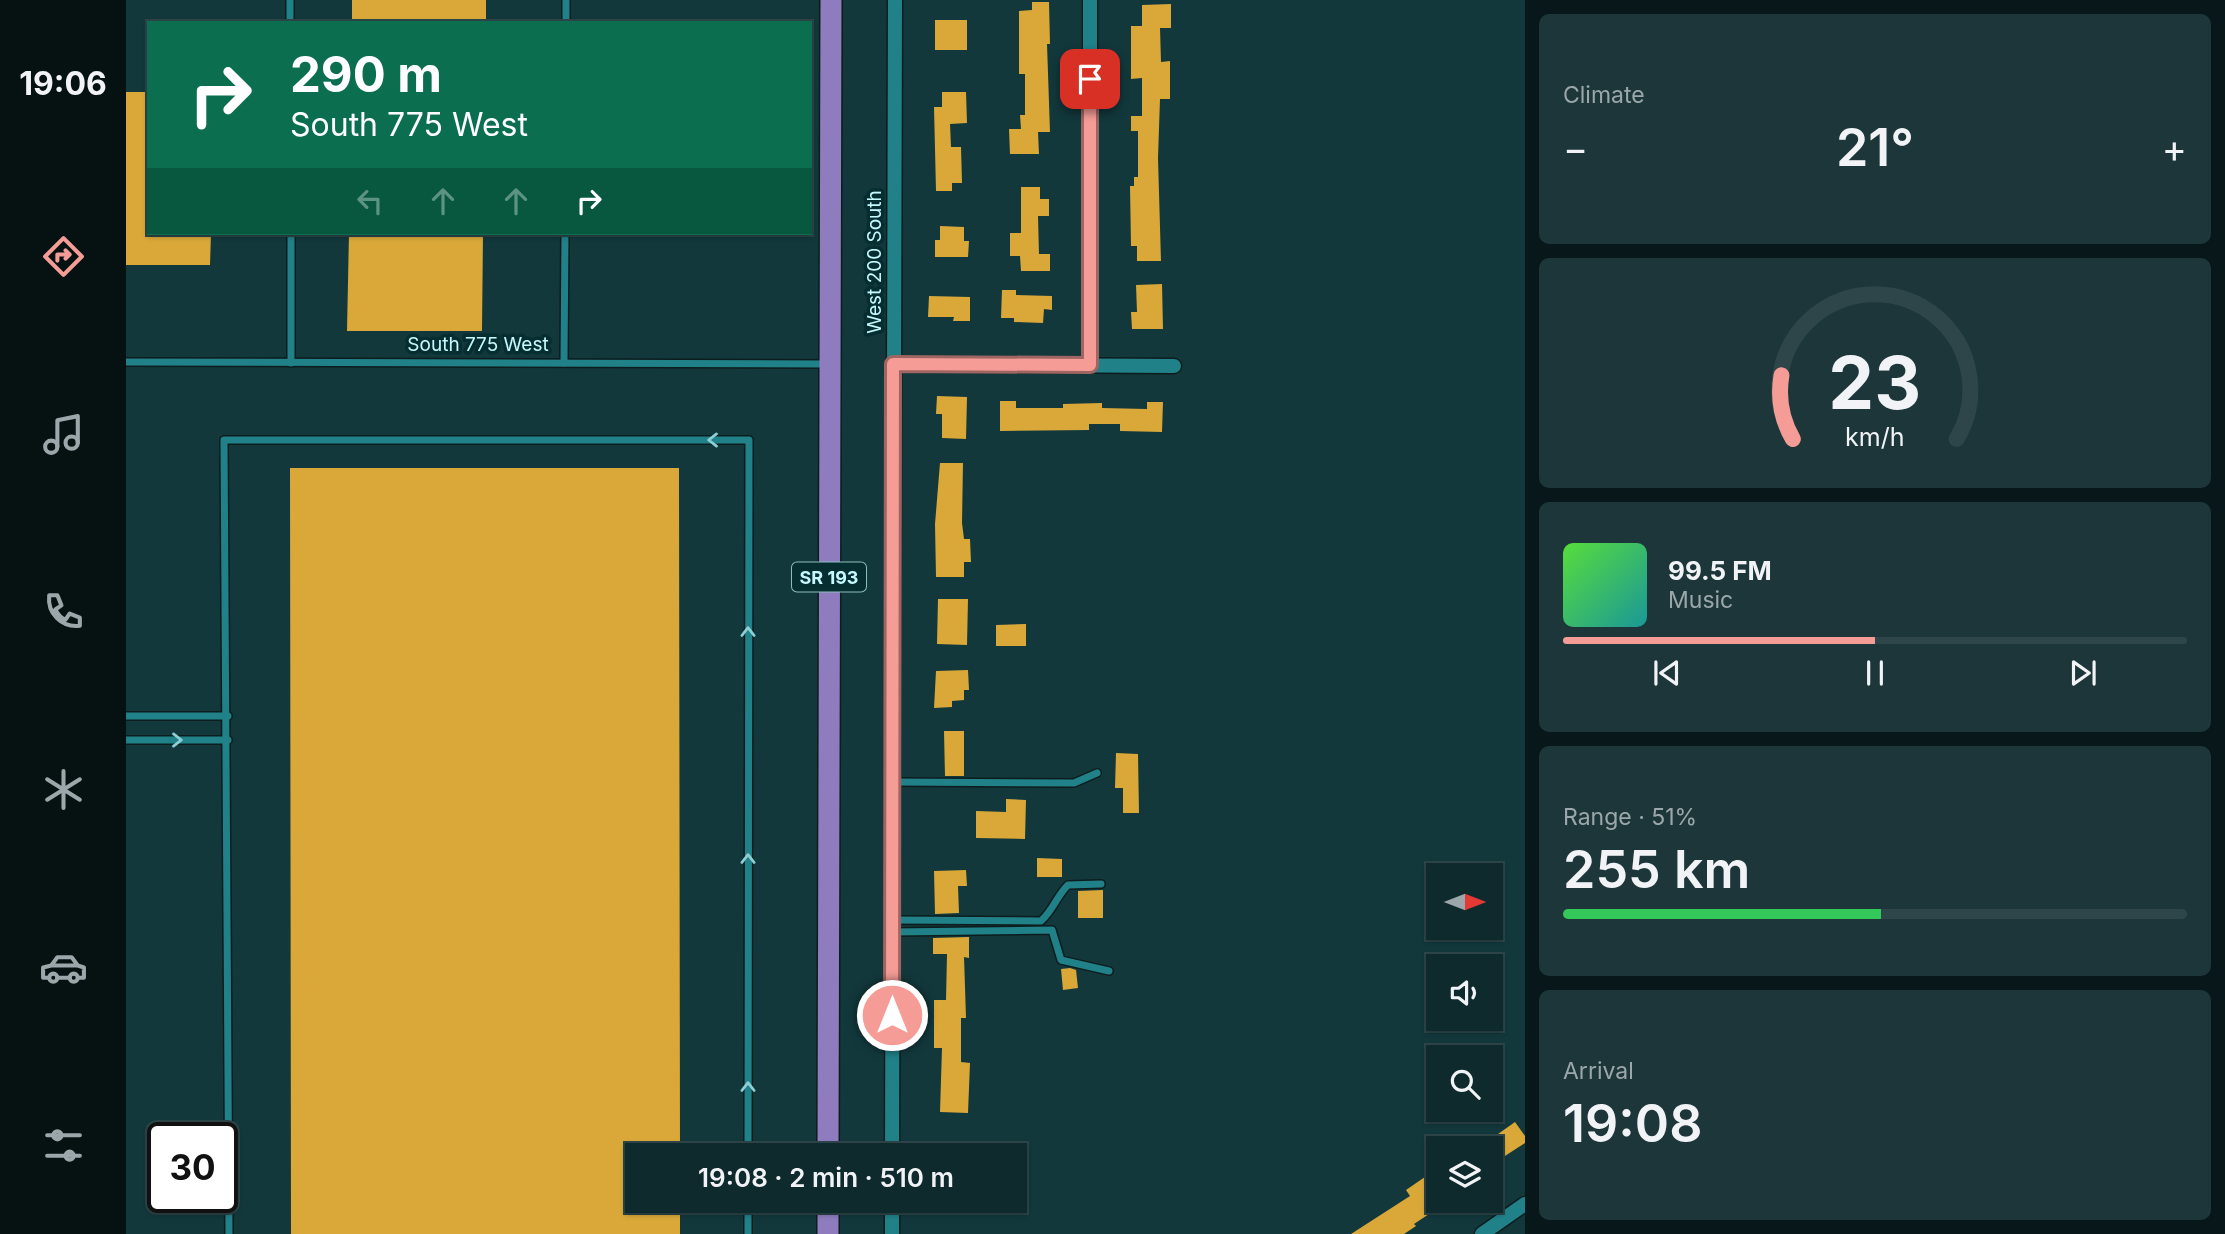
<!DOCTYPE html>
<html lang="en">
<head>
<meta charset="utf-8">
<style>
	body { margin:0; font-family:Inter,sans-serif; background:#1c3639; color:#f1f3f6; height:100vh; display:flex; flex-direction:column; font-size:26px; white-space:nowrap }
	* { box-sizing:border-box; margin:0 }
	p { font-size:23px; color:#9ba7aa }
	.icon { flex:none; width:38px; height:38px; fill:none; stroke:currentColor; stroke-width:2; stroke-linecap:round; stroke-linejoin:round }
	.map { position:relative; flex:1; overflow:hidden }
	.drawer { display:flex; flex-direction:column; gap:14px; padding:14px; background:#081719; width:700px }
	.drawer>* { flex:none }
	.banner { position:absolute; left:21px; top:21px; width:665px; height:214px; border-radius:0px; box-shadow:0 2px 5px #0004,0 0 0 2px #2e4649; background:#0b6e4f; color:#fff; overflow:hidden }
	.needle { width:46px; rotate:90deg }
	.controls { position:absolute; left:1300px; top:863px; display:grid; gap:14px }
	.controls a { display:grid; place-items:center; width:77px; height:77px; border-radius:0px; background:#0e2a2d; box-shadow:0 2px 5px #0004,0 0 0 2px #2e4649; font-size:35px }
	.speed { position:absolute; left:21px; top:1122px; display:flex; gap:14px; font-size:35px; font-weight:700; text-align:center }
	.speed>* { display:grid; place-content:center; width:91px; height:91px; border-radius:50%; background:#0e2a2d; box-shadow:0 2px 5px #0004,0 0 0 2px #2e4649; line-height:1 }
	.speed .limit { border:4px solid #111; border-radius:10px; background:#fff; color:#111 }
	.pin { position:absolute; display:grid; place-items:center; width:60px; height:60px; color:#fff; margin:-30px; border-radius:14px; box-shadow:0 4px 10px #0006 }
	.me { position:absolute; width:77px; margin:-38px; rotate:0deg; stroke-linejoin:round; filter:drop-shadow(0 0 5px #0008) }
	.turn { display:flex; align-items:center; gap:24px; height:147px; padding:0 28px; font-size:32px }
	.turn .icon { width:91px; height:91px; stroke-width:2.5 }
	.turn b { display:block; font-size:49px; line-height:60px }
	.lanes { display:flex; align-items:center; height:66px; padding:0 28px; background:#0003; justify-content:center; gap:35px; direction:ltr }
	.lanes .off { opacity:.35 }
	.big { font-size:52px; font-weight:600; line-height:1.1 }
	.drawer .card { flex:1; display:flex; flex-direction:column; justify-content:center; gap:10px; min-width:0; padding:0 24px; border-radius:10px; background:#1c3639 }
	.drawer .dial { align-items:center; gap:0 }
	.dial svg { height:182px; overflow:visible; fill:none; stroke:#2e4649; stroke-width:7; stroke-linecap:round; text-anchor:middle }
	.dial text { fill:#f1f3f6; stroke:none }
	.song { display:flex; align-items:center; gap:21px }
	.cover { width:84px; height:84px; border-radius:10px; background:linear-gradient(135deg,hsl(110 70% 55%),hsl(180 70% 35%)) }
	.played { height:7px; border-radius:4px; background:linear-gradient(90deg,#f59c96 50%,#2e4649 50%) }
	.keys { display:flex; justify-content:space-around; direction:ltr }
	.heat { display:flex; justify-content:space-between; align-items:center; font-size:38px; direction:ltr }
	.charge { height:10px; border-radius:5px; background:linear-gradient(90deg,#34c759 51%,#2e4649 0) }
	.trip { position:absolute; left:499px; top:1143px; width:402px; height:70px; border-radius:0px; background:#0e2a2d; box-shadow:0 2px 5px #0004,0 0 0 2px #2e4649; font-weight:600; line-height:70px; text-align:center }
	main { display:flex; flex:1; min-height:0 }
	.menu { display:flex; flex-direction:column; width:126px; justify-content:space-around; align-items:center; background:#061112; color:#9ba7aa }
	.menu .icon { width:49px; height:49px }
	.menu .current { color:#f59c96 }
	.menu b { font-size:32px; color:#f1f3f6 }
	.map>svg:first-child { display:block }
	.building { fill:#d9a839 }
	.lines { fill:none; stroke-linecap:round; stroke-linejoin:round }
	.lane-casing { stroke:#0d1d1e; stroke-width:10 }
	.street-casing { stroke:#0d1d1e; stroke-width:17 }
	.primary-casing { stroke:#0d1d1e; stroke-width:24 }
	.lane { stroke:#218189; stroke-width:7 }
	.street { stroke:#218189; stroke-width:14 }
	.primary { stroke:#8e7cbe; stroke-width:21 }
	.oneway { stroke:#8ccfd5 }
	.route-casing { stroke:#9f6562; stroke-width:18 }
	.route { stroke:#f59c96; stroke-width:12 }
	.labels { text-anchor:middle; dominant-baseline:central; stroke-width:7; stroke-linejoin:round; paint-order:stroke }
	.shield { fill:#062e31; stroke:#8cbcc0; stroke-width:2 }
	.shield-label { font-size:18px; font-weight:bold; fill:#c5f9fe }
	.street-label { font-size:19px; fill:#c5f9fe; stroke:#062e31 }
</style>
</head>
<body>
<main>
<nav class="menu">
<b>19:06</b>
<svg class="icon current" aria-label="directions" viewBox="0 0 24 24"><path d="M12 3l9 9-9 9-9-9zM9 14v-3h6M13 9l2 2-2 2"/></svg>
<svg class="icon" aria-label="music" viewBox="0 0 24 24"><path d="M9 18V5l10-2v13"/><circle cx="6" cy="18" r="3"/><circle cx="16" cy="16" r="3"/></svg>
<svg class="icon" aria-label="phone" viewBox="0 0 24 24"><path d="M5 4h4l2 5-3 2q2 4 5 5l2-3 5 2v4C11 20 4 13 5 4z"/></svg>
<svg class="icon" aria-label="climate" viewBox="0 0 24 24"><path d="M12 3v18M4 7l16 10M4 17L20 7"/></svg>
<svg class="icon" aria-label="car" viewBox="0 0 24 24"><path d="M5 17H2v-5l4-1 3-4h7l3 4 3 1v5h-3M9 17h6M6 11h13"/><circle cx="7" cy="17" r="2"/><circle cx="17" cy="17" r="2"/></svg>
<svg class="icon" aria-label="filters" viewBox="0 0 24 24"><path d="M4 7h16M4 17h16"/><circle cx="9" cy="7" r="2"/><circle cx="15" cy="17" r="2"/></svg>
</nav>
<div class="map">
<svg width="1399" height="1234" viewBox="0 0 1399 1234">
	<rect width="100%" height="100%" fill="#12383c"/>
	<g class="building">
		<rect x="226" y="0" width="134" height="23"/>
		<polygon points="906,2 923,2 924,44 921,44 924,132 912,132 913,154 884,154 883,129 895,129 894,115 899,115 899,74 893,74 893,11 906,10"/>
		<polygon points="1045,4 1045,28 1034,28 1035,62 1044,61 1044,99 1034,99 1032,158 1035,261 1011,261 1011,246 1005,246 1004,186 1008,186 1008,177 1012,177 1012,131 1005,131 1005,116 1016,116 1016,78 1005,79 1005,26 1016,26 1016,5"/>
		<rect x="809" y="20" width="32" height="30"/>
		<polygon points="0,92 23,92 23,233 85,233 84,265 0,265"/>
		<polygon points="816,92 840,92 841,123 824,124 825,147 835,147 836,183 826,183 826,191 810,191 808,107 816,107"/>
		<polygon points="895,187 914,187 914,199 923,199 923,216 912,216 913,254 924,254 924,271 895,271 894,256 884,256 884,233 895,233"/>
		<polygon points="814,226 838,227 838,241 843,241 842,257 809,257 809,240 814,240"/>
		<polygon points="223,233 357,233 356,331 221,331"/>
		<polygon points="1036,284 1037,329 1006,329 1005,312 1011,312 1010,285"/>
		<polygon points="876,290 890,290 890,295 926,296 926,310 918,309 917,323 888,322 888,318 875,318"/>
		<polygon points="803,296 844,297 844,321 827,321 828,317 802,317"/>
		<polygon points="811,396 841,397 840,439 816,438 816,414 810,414"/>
		<polygon points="874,401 890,401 890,408 937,408 937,404 976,403 976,408 1021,409 1021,402 1037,402 1036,432 994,431 994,424 963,424 963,430 874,431"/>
		<polygon points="814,463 837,463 836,523 838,539 844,539 845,562 838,562 838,577 810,577 809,524"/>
		<polygon points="164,468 553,468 554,1155 511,1155 511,1200 554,1200 554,1234 165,1234"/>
		<polygon points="812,599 842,599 841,645 811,644"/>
		<polygon points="900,624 900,646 870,646 870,625"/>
		<polygon points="842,670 843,690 838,690 838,700 826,701 826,707 808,708 810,671"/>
		<polygon points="818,731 838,731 838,776 819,776"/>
		<polygon points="990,753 1012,754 1013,813 997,813 997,788 989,788"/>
		<polygon points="880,799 900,800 899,839 850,838 850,811 880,812"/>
		<polygon points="911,858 936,859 936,877 911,877"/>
		<polygon points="840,870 841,886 832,886 833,913 809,914 808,871"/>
		<polygon points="977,890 977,918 952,918 952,891"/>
		<polygon points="843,937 843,958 838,957 840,1018 835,1018 835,1062 844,1063 842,1113 814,1112 816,1048 808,1048 808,1000 820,1000 821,954 807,954 807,938"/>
		<polygon points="944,968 950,970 952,988 937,990 935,969"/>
		<polygon points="1389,1122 1399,1136 1399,1143 1365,1165 1365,1139"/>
		<polygon points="807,1144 848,1145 848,1155 807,1155"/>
		<polygon points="1312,1168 1312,1208 1288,1224 1290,1226 1278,1234 1225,1234 1284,1196 1280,1190"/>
	</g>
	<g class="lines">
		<defs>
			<g id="lane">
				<polyline points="164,0 164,23"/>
				<polyline points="440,23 440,0"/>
				<polyline points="165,233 165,363"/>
				<polyline points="0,362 703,364"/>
				<polyline points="438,363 439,233"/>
				<polyline points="0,716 102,716"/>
				<polyline points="0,740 102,740"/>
				<polyline points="767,782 948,783 971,773"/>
				<path d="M767,920l148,1c13,-12 15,-24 27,-36l33,-1"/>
				<polyline points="767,932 926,930 935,960 983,971"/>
				<polyline points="103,1234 98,440 623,440 622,1155"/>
				<polyline points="622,1234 622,1200"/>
			</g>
			<g id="street">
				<polyline points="964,0 964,365"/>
				<polyline points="767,364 1048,366"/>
				<polyline points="766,1155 769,0"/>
				<polyline points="766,1234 766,1200"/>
				<polyline points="1356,1234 1399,1204"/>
			</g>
			<g id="primary">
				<polyline points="702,1155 705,0"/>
				<polyline points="702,1234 702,1200"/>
			</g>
		</defs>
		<use href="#lane" class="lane-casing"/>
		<use href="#street" class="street-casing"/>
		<use href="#primary" class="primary-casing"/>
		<use href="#lane" class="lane"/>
		<use href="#street" class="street"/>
		<use href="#primary" class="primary"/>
	</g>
	<defs><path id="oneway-chevron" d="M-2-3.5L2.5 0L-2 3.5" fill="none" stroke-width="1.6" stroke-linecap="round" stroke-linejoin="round" transform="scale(1.75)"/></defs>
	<g class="oneway">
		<use href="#oneway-chevron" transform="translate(587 440) rotate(180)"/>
		<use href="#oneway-chevron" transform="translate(622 632) rotate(-90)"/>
		<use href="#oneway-chevron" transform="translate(51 740)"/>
		<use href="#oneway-chevron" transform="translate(622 859) rotate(-90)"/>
		<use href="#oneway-chevron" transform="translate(622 1087) rotate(-90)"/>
	</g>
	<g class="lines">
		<defs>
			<polyline id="route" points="766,1015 767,364 964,365 964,79"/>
		</defs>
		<use href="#route" class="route-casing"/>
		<use href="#route" class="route"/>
	</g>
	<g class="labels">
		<rect class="shield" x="666" y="562.5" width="74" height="29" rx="5"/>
		<g class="shield-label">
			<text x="703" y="577">SR 193</text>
		</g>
		<g class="street-label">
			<text transform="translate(748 262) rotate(-90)">West 200 South</text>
			<text x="352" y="344">South 775 West</text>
		</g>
	</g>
</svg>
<div class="controls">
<a><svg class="needle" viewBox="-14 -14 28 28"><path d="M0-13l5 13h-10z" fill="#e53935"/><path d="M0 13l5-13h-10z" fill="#9ba7aa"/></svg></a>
<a><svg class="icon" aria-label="sound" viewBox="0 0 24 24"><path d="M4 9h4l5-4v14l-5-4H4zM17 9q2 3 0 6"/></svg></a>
<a><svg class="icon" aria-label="search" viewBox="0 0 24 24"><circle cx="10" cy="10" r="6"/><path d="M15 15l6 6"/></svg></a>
<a><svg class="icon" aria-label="layers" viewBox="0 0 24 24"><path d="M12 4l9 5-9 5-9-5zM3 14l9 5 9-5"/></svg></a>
</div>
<div class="speed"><div class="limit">30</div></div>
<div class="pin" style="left:964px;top:79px;background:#d93025"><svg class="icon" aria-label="arrive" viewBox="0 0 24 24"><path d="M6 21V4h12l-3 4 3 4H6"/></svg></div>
<svg class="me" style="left:766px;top:1015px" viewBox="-20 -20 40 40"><circle r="17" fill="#f59c96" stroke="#fff" stroke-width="3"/><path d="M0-11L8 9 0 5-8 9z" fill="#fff"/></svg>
<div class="trip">19:08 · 2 min · 510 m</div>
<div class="banner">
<div class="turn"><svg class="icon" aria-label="right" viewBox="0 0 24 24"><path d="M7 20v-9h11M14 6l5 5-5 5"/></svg><div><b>290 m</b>South 775 West</div></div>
<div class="lanes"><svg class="icon off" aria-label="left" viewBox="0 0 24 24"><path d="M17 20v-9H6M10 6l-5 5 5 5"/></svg><svg class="icon off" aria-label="ahead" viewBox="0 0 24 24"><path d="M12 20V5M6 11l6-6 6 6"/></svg><svg class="icon off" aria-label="ahead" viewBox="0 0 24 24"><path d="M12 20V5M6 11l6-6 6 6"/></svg><svg class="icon" aria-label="right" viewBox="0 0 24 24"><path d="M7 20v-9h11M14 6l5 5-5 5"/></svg></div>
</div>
</div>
<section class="drawer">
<div class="card"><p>Climate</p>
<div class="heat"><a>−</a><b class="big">21°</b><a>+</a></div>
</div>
<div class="card dial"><svg viewBox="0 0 100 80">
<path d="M14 69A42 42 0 1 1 86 69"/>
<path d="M14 69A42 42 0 0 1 9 41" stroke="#f59c96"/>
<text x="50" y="56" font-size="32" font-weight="700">23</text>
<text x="50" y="72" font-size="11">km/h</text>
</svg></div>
<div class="card">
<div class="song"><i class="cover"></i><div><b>99.5 FM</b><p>Music</p></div></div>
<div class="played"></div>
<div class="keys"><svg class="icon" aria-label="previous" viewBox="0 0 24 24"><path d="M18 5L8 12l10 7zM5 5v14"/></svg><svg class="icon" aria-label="pause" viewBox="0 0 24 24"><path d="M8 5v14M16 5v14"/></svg><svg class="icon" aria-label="next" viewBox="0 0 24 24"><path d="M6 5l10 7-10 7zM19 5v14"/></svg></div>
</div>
<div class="card"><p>Range · 51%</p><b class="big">255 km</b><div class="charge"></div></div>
<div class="card"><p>Arrival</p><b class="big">19:08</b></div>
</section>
</main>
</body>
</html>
